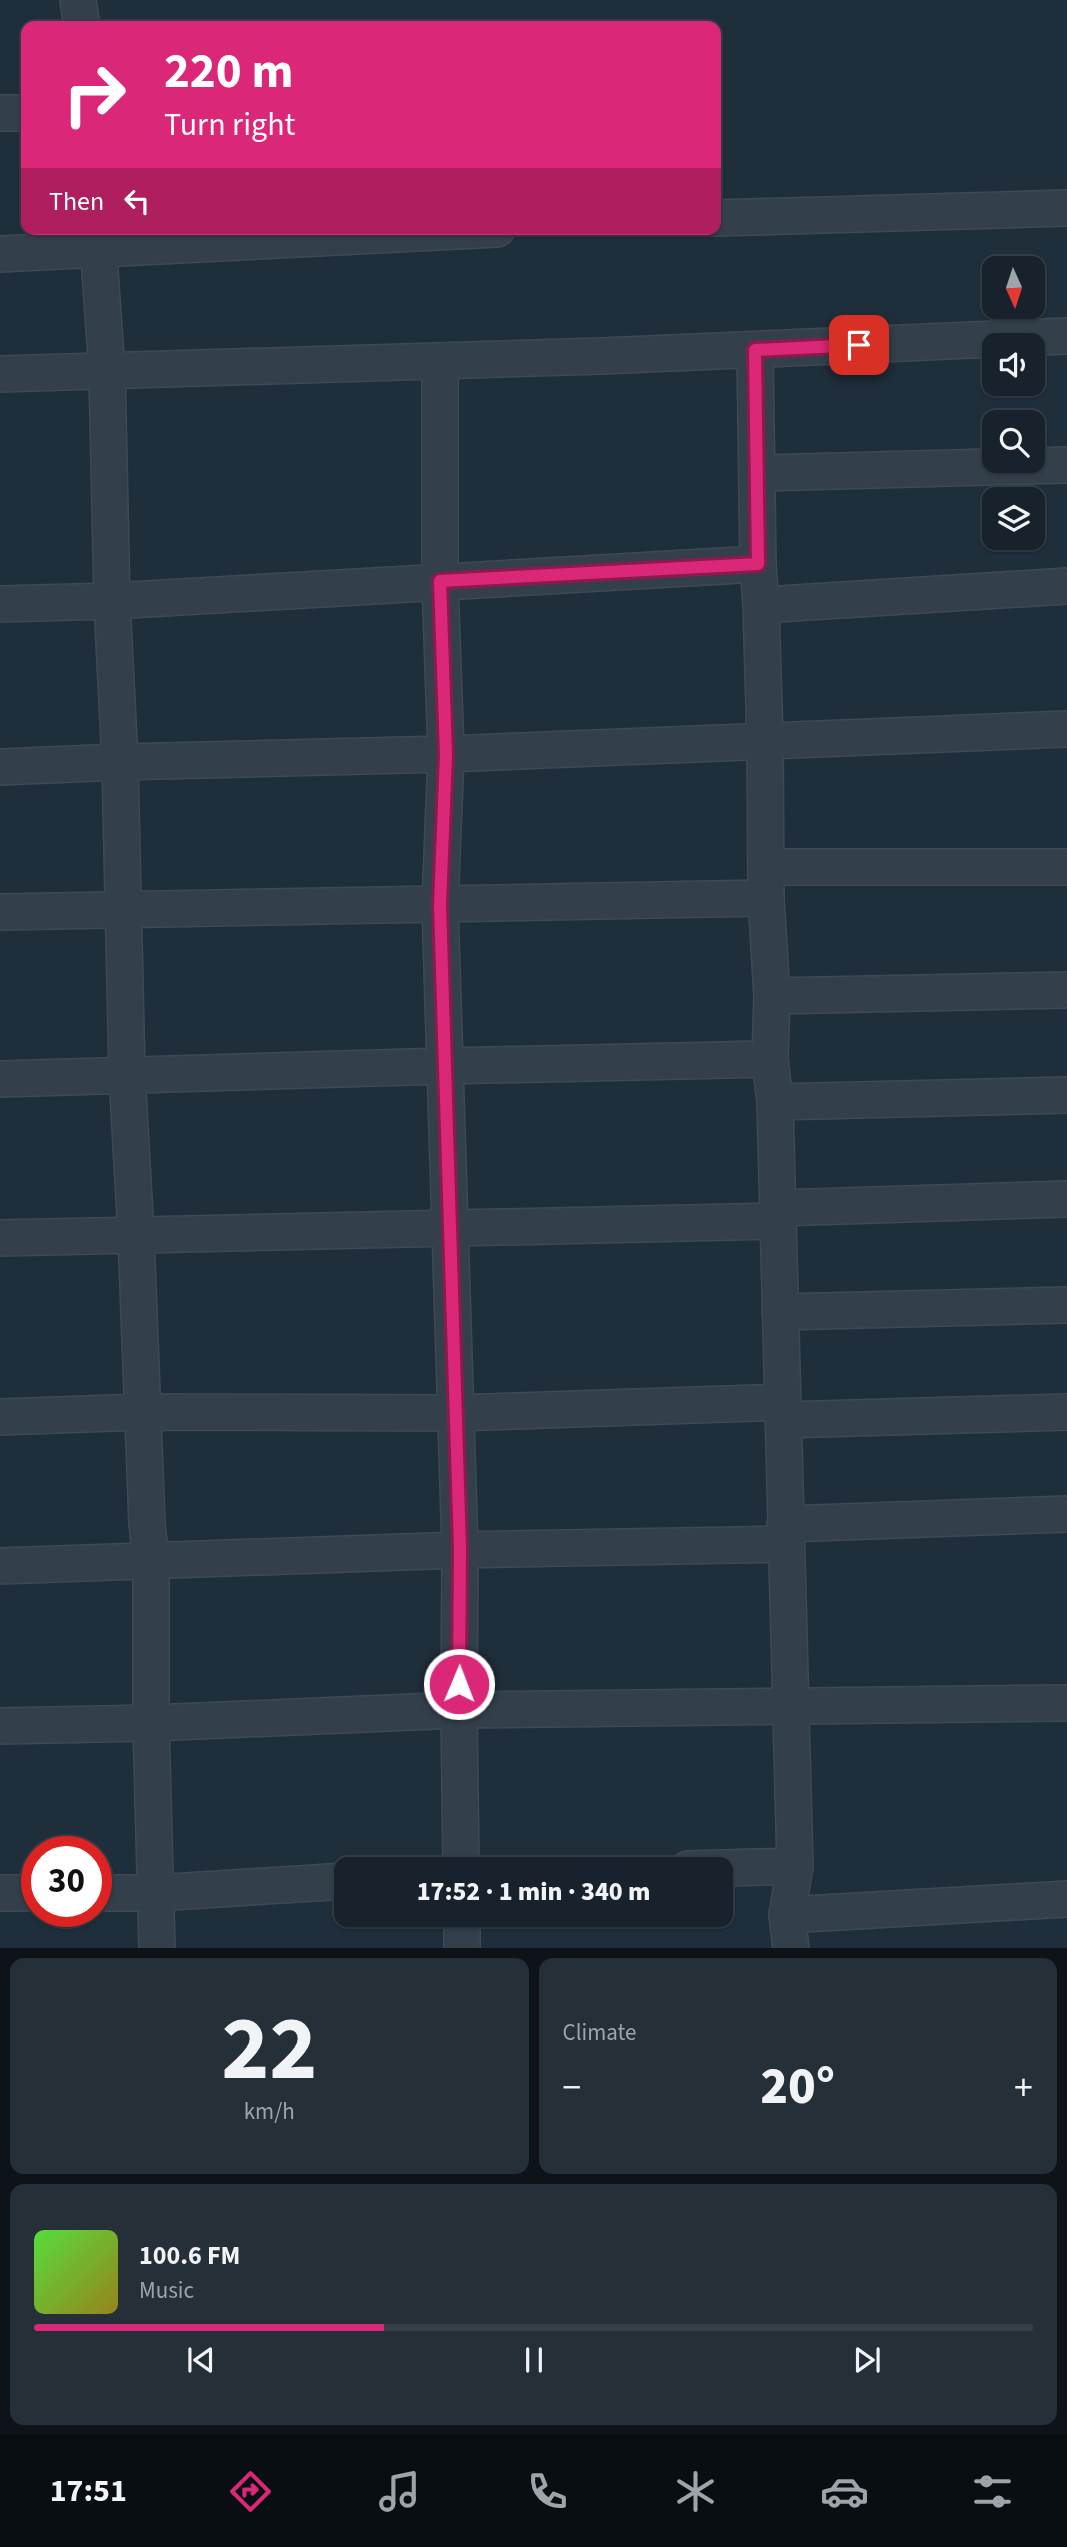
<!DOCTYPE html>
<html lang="en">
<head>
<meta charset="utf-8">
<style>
	body { margin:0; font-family:"Source Sans 3",sans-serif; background:#242f38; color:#f1f3f6; height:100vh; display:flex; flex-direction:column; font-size:26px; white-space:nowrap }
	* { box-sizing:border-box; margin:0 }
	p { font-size:23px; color:#9ea4a9 }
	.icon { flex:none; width:38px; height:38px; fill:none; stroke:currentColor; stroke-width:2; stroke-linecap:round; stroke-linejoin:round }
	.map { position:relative; height:1948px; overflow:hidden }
	.side { display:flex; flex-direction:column; gap:10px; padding:10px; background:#0d1318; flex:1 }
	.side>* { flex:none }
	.guide { position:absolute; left:21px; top:21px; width:700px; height:214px; border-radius:14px; box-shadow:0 2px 5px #0004,0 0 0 2px #363f48; background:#db2777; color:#fff; overflow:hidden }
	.needle { width:46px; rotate:177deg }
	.buttons { position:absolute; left:982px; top:256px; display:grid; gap:14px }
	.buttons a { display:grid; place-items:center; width:63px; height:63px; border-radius:14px; background:#17222c; box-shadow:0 2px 5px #0004,0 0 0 2px #363f48; font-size:35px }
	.speed { position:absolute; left:21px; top:1836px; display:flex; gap:14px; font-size:35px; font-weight:700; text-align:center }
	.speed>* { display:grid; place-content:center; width:91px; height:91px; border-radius:50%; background:#17222c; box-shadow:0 2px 5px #0004,0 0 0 2px #363f48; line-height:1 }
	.speed .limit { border:10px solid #d22; background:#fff; color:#111 }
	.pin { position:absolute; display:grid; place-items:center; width:60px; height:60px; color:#fff; margin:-30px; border-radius:14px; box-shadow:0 4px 10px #0006 }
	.me { position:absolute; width:77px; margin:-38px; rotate:1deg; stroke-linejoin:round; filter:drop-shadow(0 0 5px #0008) }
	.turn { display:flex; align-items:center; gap:24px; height:147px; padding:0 28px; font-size:32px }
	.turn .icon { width:91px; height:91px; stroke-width:2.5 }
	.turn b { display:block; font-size:49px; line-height:60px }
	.then { display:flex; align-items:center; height:66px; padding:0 28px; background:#0003; gap:14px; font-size:26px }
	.big { font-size:52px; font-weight:800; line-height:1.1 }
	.side .card { flex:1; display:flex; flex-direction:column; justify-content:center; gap:10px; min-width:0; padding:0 24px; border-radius:14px; background:#242f38 }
	.side .dial { align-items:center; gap:0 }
	.dial b { font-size:91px; line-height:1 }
	.song { display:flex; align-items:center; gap:21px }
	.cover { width:84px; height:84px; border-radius:10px; background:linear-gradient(135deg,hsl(110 70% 55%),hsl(50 70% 35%)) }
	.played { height:7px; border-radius:4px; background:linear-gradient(90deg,#db2777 35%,#363f48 35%) }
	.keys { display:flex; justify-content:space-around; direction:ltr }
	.heat { display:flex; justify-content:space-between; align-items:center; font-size:38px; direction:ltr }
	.side .tiles { flex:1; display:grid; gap:10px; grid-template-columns:1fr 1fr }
	.card:last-child { grid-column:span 2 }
	.trip { position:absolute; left:334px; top:1857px; width:399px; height:70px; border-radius:14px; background:#17222c; box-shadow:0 2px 5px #0004,0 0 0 2px #363f48; font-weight:800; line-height:70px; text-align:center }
	.dock { display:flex; height:112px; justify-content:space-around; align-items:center; background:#090e12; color:#9ea4a9 }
	.dock .icon { width:49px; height:49px }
	.dock .current { color:#db2777 }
	.dock b { font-size:32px; color:#f1f3f6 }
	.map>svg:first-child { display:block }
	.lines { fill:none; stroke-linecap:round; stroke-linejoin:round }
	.minor-casing { stroke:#3d4955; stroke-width:38 }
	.minor { stroke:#33404b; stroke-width:35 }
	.route-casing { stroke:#8e194d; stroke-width:18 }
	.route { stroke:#db2777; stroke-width:12 }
</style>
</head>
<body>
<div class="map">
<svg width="1067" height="1949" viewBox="0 0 1067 1949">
	<rect width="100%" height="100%" fill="#1f2e3b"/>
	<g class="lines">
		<defs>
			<g id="minor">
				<polyline points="78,0 82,26"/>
				<polyline points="0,113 26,113"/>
				<polyline points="716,218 1067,208"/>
				<polyline points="97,229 107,371 112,601 120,762 127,1074 136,1235 147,1524 151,1561 151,1723 157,1949"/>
				<polyline points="0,254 497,229"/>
				<polyline points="755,350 758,564 761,605 765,740 766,898 772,996 770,1059 775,1102 795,1866 787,1915 791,1949"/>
				<polyline points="440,361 440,581 446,754 440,905 460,1550 459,1710 461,1869"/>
				<polyline points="0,374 602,356 1067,336"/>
				<polyline points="758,473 1067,465"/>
				<polyline points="0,604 112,601 758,564"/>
				<polyline points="761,605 1067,586"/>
				<polyline points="0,767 120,762 446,754 1067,729"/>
				<polyline points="766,867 1067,867"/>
				<polyline points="0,912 766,898"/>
				<polyline points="772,996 1067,990"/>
				<polyline points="0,1079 445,1066 770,1059"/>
				<polyline points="775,1102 1067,1095"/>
				<polyline points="778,1208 1067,1199"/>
				<polyline points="0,1238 778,1221"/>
				<polyline points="780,1312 1067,1305"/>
				<polyline points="0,1417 143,1412 455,1413 783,1402"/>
				<polyline points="783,1420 1067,1412"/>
				<polyline points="785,1524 1067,1514"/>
				<polyline points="0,1566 460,1550 785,1544"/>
				<polyline points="0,1726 151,1723 459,1710 1067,1703"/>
				<polyline points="688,1869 795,1866"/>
				<polyline points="0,1893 37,1893"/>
				<polyline points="96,1893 155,1893 346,1881"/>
				<polyline points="462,1914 462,1949"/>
				<polyline points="787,1915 1067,1899"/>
			</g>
		</defs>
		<use href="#minor" class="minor-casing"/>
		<use href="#minor" class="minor"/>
	</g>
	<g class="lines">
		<defs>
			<polyline id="route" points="459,1684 460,1550 440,905 446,754 440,581 758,564 755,350 859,345"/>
		</defs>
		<use href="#route" class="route-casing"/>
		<use href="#route" class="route"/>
	</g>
</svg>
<div class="buttons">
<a><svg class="needle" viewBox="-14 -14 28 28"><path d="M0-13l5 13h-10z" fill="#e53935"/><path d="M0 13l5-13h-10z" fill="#9ea4a9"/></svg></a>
<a><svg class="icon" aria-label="sound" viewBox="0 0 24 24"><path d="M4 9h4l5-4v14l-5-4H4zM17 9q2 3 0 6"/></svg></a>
<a><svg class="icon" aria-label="search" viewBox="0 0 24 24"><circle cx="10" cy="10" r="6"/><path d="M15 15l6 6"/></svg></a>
<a><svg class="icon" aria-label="layers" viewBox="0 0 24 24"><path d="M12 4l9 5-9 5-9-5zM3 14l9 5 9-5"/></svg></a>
</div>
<div class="speed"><div class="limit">30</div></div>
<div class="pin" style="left:859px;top:345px;background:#d93025"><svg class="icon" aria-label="arrive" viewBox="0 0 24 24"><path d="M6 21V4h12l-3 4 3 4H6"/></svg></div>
<svg class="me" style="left:459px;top:1684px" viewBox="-20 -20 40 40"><circle r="17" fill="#db2777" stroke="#fff" stroke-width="3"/><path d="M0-11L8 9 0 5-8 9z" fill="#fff"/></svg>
<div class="trip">17:52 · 1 min · 340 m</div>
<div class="guide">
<div class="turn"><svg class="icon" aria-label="right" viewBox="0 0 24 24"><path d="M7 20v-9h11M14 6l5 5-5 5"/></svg><div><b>220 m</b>Turn right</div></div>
<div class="then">Then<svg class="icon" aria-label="left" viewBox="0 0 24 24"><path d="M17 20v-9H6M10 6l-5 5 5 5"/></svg></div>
</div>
</div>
<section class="side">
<div class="tiles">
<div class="card dial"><b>22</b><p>km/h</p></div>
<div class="card"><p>Climate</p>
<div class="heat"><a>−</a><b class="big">20°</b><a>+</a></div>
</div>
<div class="card">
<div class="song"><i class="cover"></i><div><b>100.6 FM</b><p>Music</p></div></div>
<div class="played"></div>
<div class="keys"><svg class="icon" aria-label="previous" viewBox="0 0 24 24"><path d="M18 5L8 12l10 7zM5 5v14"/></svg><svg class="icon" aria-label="pause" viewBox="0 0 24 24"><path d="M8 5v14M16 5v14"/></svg><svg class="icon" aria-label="next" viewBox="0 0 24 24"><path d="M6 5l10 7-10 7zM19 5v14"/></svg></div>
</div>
</div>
</section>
<nav class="dock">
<b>17:51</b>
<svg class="icon current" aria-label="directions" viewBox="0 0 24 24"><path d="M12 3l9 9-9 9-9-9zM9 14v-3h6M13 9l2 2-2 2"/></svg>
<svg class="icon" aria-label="music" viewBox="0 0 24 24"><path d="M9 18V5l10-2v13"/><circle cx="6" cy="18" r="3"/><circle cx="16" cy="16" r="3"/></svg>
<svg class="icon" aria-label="phone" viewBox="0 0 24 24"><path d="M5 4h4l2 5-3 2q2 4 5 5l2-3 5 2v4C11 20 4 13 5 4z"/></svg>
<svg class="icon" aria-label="climate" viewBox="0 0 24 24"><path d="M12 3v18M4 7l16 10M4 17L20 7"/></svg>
<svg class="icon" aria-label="car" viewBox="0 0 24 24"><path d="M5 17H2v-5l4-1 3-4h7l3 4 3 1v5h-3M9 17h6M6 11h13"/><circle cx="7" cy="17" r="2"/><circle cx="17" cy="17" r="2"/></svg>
<svg class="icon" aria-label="filters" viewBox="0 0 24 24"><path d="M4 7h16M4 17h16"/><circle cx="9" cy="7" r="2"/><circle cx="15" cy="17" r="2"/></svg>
</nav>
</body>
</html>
